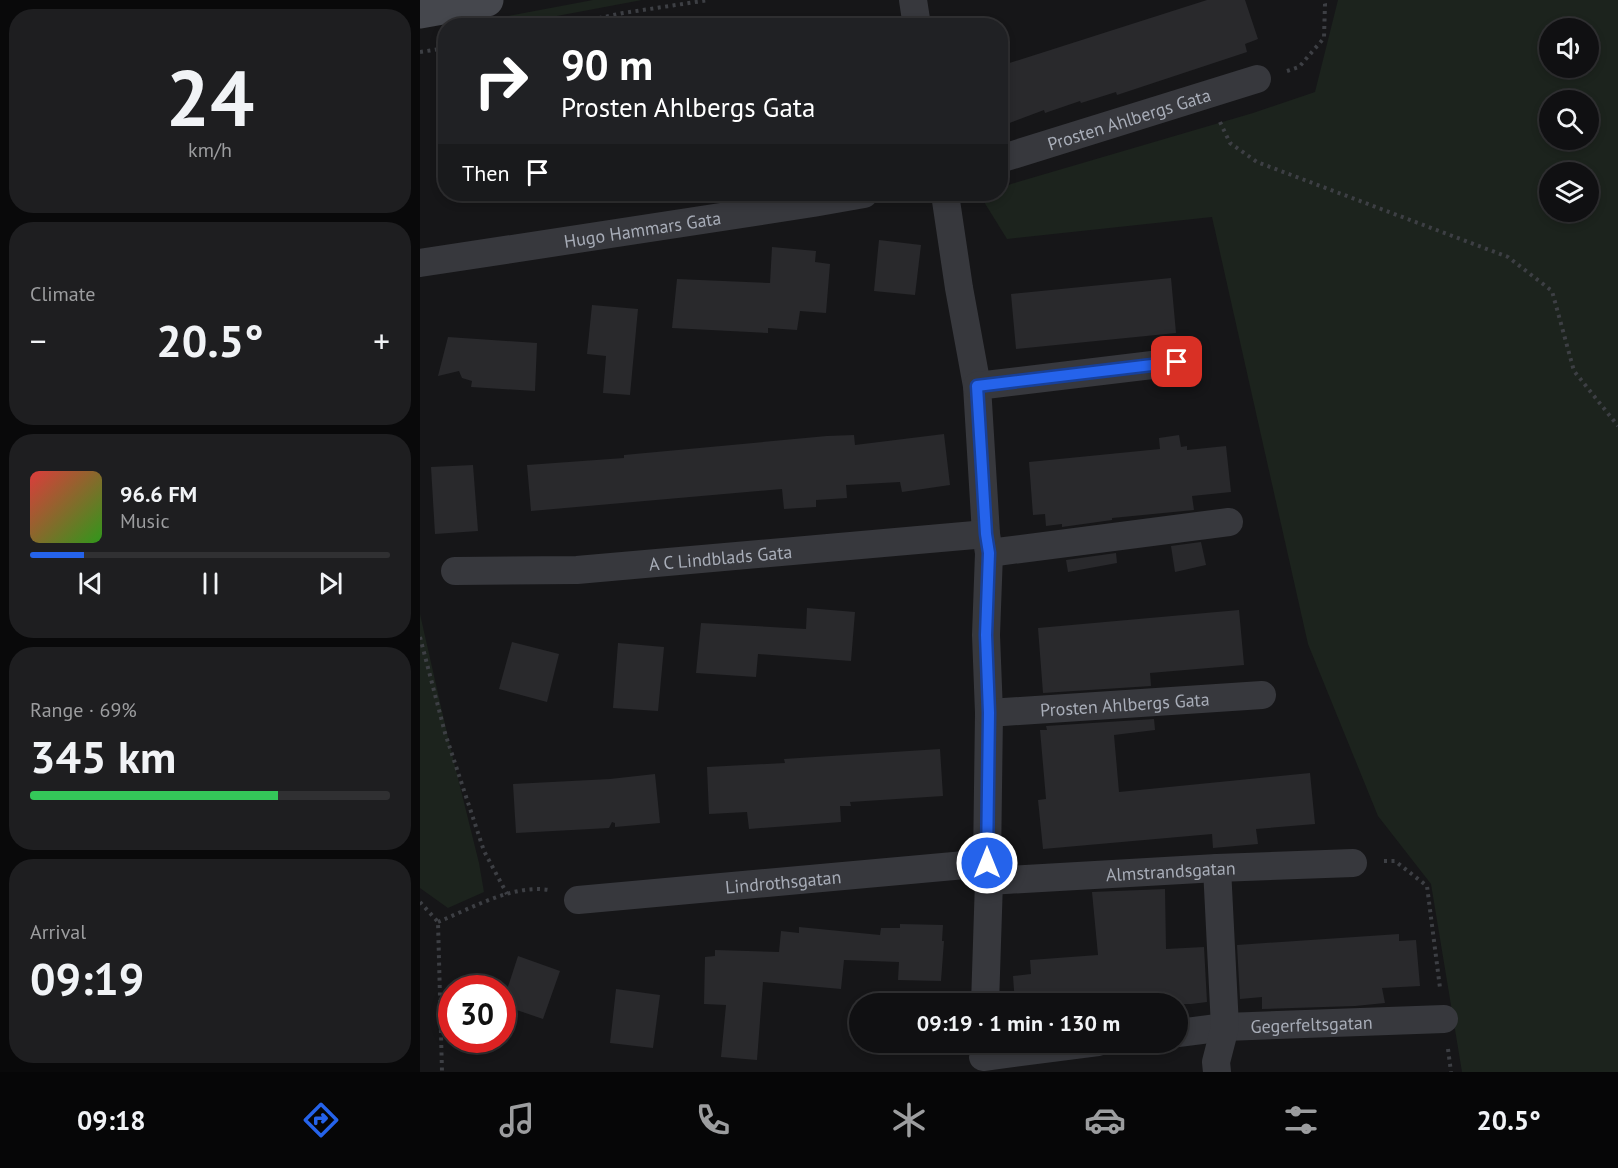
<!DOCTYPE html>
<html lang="en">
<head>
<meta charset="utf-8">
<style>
	body { margin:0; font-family:"PT Sans",sans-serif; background:#1e1e20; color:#f1f3f6; height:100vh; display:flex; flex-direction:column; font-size:22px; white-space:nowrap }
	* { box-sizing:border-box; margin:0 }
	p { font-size:20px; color:#9c9d9f }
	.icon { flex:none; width:33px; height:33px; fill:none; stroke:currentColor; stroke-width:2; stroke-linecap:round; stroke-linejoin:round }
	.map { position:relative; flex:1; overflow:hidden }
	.side { display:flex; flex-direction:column; gap:9px; padding:9px; background:#09090a; width:420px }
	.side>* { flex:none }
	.hud { position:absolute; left:18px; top:18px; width:570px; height:183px; border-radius:24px; box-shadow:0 3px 9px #0003,0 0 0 2px #303032; background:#202124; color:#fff; overflow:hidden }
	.controls { position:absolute; left:1119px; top:18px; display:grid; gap:12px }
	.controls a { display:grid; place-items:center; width:60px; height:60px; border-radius:50%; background:#101012; box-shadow:0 3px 9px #0003,0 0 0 2px #303032; font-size:30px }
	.speed { position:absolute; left:18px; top:975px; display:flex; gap:12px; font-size:30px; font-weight:700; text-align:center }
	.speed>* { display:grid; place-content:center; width:78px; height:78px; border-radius:50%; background:#101012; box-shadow:0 3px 9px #0003,0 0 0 2px #303032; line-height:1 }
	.speed .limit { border:9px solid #d22; background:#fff; color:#111 }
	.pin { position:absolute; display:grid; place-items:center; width:51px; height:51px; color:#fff; margin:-26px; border-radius:12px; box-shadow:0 3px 9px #0006 }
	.me { position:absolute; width:66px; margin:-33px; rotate:0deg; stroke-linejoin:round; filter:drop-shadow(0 0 4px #0008) }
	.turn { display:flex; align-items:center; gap:21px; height:126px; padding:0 24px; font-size:27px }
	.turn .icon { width:78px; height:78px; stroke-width:2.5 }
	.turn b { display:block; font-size:42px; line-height:51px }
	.then { display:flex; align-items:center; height:57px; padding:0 24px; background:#0003; gap:12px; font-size:22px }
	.big { font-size:45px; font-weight:700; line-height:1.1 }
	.side .widget { flex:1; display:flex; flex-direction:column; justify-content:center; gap:9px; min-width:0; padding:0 21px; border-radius:24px; background:#1e1e20 }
	.side .dial { align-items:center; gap:0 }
	.dial b { font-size:78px; line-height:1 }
	.song { display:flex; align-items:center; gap:18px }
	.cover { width:72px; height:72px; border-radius:9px; background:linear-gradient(135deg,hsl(0 70% 55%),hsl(110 70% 35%)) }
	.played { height:6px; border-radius:3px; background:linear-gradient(90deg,#2563eb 15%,#303032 15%) }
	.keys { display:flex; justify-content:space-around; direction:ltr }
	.heat { display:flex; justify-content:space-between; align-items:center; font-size:33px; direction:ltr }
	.charge { height:9px; border-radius:4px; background:linear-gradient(90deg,#34c759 69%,#303032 0) }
	.trip { position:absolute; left:429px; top:993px; width:339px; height:60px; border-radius:30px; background:#101012; box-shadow:0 3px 9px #0003,0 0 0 2px #303032; font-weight:700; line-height:60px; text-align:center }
	.tab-bar { display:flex; height:96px; justify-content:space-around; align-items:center; background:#060607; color:#9c9d9f }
	.tab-bar .icon { width:42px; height:42px }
	.tab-bar .on { color:#2563eb }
	.tab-bar b { font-size:27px; color:#f1f3f6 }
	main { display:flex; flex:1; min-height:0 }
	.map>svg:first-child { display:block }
	.green { fill:#1c231d; fill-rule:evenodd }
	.building { fill:#29292c }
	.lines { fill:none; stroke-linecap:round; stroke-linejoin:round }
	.path { stroke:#3d3f44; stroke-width:4; stroke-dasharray:3 4.5; stroke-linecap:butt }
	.street { stroke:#37383d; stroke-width:28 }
	.secondary { stroke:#45474d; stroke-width:33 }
	.route-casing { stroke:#184099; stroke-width:15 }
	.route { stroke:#2563eb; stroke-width:10 }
	.labels { text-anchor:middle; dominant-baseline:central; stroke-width:6; stroke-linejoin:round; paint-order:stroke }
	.street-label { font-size:18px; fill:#a8adb8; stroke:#111113 }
</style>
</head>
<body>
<main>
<section class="side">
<div class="widget dial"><b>24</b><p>km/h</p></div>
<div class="widget"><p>Climate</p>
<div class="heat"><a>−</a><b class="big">20.5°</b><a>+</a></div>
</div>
<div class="widget">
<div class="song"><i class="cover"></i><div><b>96.6 FM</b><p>Music</p></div></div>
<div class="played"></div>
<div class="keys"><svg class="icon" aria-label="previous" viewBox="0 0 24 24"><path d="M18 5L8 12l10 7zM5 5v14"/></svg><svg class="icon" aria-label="pause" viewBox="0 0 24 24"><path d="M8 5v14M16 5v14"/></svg><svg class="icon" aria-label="next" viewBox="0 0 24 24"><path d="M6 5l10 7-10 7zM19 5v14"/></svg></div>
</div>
<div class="widget"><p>Range · 69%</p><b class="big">345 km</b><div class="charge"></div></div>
<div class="widget"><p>Arrival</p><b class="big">09:19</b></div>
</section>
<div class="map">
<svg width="1198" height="1072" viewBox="0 0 1198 1072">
	<rect width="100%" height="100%" fill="#161618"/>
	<g class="green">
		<polygon points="173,0 222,0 89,25 41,25"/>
		<path d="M918,0h280v1072h-156l-31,-188 -53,-68 -70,-172 -96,-427 -205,22 -26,-42 8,-3h11l1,-5 10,-5 242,-71 62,-21zM1130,28h38v40h-38zM1130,100h38v40h-38zM1130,172h38v40h-38z"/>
		<polygon points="0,614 29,742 59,863 64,892 28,908 0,888"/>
	</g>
	<g class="building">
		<polygon points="787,0 825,0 838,39 825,44 827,52 697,95 696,92 661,103 660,101 625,113 624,110 587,124 580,104 580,66"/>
		<polygon points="459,240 501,245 495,295 454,291"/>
		<polygon points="352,247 396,251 395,262 410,264 406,313 380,311 377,330 348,328 348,333 252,328 257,279 350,283"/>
		<polygon points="751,278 756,333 596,349 591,294"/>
		<polygon points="172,305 218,309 210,395 183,393 186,356 167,354"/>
		<polygon points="28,337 117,343 115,391 51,387 52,381 42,378 39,371 18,376"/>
		<polygon points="524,434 530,485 482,492 480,482 426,485 427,498 396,500 396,507 364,509 362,489 111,511 107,465 204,458 204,455 407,436 434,435 435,445"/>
		<polygon points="759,435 761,447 767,446 767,450 806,446 811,492 772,496 774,510 692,518 692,520 642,527 642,524 626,526 625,514 613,515 609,462 740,449 739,438"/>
		<polygon points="53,465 58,531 15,534 11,467"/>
		<polygon points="781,542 786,565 755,572 751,546"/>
		<polygon points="696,553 697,563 648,572 646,560"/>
		<polygon points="387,608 435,612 431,661 338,654 336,677 276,673 281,623 386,629"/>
		<polygon points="819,610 824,665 730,673 731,686 623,693 618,628"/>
		<polygon points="92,642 139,654 127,702 79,689"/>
		<polygon points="198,643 244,647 238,711 193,708"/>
		<polygon points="734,719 735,730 694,735 699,792 890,773 895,824 836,829 838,844 793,848 792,834 623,849 618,800 626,799 620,730 627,730 626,726"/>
		<polygon points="520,749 523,796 430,802 431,806 420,806 421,822 329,829 327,812 289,814 287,767 365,763 364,759"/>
		<polygon points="235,774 240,823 195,827 195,823 192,822 189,828 96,833 93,784 190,779"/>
		<polygon points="745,889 746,949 784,947 787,1002 771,1004 595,1004 593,976 611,974 610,960 678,955 672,892"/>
		<polygon points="480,924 523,925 522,941 524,941 521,981 478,980 479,962 424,960 421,989 343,982 337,1060 301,1057 306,1005 284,1004 285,957 295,956 295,950 359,952 361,931 379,933 379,927 460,935 461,928 480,928"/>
		<polygon points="979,934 979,941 996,940 1000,986 962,988 965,1003 935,1006 842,1009 842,997 820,999 817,945"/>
		<polygon points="98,956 140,971 123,1019 82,1005"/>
		<polygon points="196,989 240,995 233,1048 190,1043"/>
	</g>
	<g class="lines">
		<g class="path">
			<polyline points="142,26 203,13 289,0"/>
			<polyline points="0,52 26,48"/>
			<polyline points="867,71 879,67 904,38 905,4 904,0"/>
			<polyline points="800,122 810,143 837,162 1088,257 1132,291 1154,371 1198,426"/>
			<polyline points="0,637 25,733 64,851 87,894"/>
			<polyline points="964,861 975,861 1007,886 1020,988"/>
			<polyline points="0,902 18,922 22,1072"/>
			<path d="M18,922c34,-14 75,-38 111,-32"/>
			<polyline points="1028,1049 1031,1072"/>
		</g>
		<g class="street">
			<polyline points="493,0 497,26"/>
			<path id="s1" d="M580,159l257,-80"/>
			<polyline points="525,194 539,288 557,386 566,534 569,553 566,635 569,713 567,863 569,881 565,1004"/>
			<path id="s2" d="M0,263l393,-60 51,-9"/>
			<polyline points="557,386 757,362"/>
			<polyline points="569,553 809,522"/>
			<path id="s3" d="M35,571l122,-1 409,-36"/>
			<path id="s4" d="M569,713l273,-18"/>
			<path id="s5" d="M569,881l228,-13 136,-5"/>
			<path id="s6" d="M158,900l409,-37"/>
			<path id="s7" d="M758,1033l47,-6 219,-8"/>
			<polyline points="563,1057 678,1042"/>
			<polyline points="797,1072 796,1062 805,1027 797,868"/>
		</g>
		<polyline class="secondary" points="0,12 67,0"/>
	</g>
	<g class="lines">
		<defs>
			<polyline id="route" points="567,863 569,713 566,635 569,553 566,534 557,386 757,362"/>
		</defs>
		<use href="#route" class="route-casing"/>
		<use href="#route" class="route"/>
	</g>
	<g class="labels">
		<g class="street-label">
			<text stroke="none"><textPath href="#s1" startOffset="135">Prosten Ahlbergs Gata</textPath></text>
			<text stroke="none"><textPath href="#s2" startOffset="225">Hugo Hammars Gata</textPath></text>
			<text stroke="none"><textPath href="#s3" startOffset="266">A C Lindblads Gata</textPath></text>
			<text stroke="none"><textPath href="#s4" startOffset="136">Prosten Ahlbergs Gata</textPath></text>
			<text stroke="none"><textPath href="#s5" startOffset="182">Almstrandsgatan</textPath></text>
			<text stroke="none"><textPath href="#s6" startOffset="206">Lindrothsgatan</textPath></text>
			<text stroke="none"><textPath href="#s7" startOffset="134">Gegerfeltsgatan</textPath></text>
		</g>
	</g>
</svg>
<div class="controls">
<a><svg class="icon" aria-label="sound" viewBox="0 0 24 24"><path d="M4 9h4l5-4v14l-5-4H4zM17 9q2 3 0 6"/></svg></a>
<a><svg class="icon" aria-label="search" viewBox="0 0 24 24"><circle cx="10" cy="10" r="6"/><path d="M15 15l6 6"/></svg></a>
<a><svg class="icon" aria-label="layers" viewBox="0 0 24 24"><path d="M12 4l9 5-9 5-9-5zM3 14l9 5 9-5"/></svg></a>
</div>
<div class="speed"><div class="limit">30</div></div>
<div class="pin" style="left:757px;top:362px;background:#d93025"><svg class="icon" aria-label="arrive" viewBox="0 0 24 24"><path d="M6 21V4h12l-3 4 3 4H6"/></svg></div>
<svg class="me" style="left:567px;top:863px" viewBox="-20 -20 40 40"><circle r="17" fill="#2563eb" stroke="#fff" stroke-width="3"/><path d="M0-11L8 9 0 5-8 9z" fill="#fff"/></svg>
<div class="trip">09:19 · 1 min · 130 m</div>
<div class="hud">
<div class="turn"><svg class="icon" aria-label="right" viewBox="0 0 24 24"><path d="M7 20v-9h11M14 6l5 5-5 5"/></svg><div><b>90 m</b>Prosten Ahlbergs Gata</div></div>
<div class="then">Then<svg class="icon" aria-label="arrive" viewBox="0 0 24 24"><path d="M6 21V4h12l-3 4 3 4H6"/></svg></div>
</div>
</div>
</main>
<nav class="tab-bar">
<b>09:18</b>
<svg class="icon on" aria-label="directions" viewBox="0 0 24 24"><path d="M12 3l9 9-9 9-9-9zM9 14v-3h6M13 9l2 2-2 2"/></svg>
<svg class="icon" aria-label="music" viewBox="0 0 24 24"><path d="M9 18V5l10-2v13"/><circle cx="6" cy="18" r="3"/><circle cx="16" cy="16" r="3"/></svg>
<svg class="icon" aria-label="phone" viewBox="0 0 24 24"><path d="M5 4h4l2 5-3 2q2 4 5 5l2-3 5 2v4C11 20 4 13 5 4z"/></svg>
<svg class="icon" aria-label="climate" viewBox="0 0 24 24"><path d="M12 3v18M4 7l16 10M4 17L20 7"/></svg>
<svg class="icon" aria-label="car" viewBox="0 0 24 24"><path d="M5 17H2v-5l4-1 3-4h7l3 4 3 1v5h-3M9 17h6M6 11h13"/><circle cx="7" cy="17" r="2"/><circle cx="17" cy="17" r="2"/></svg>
<svg class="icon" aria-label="filters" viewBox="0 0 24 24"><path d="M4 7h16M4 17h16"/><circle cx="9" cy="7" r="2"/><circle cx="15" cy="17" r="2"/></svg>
<b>20.5°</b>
</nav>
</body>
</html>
